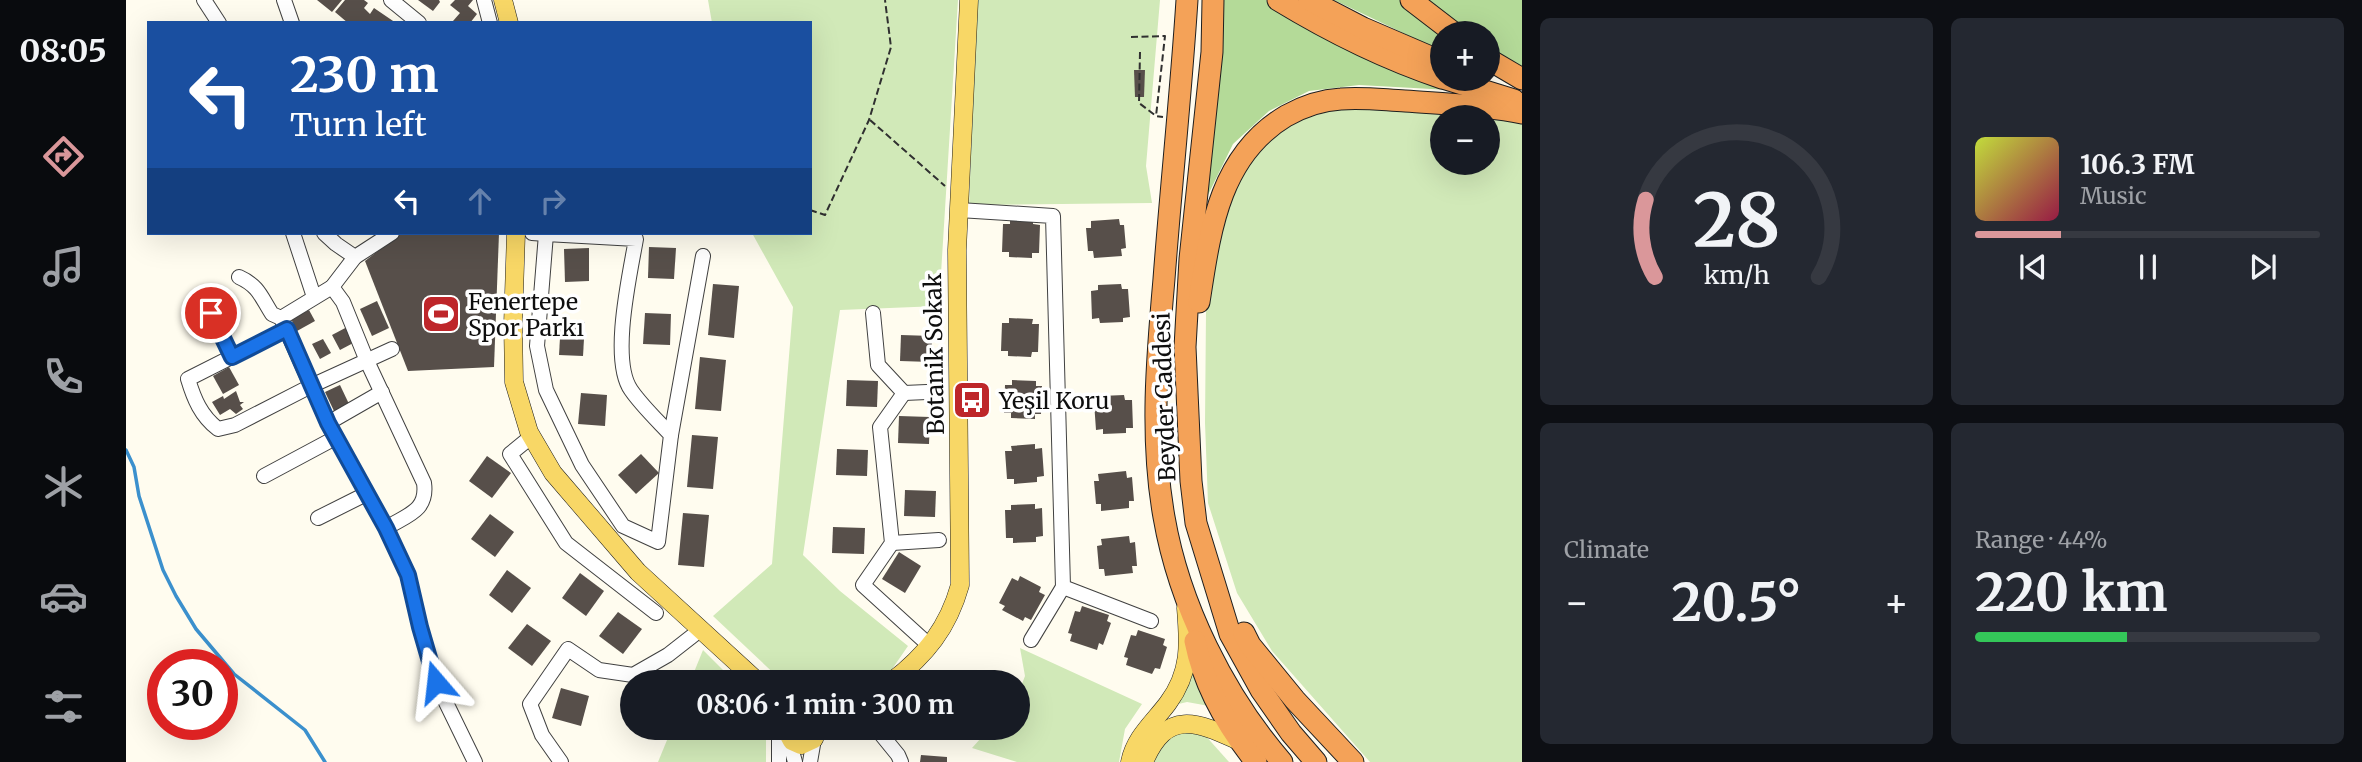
<!DOCTYPE html>
<html lang="en">
<head>
<meta charset="utf-8">
<style>
	body { margin:0; font-family:Merriweather,serif; background:#242831; color:#f1f3f6; height:100vh; display:flex; flex-direction:column; font-size:26px; white-space:nowrap }
	* { box-sizing:border-box; margin:0 }
	p { font-size:23px; color:#9ea1a6 }
	.icon { flex:none; width:38px; height:38px; fill:none; stroke:currentColor; stroke-width:2; stroke-linecap:round; stroke-linejoin:round }
	.map { position:relative; flex:1; overflow:hidden }
	.sheet { display:flex; flex-direction:column; gap:18px; padding:18px; background:#0d0f14; width:840px }
	.sheet>* { flex:none }
	.top-card { position:absolute; left:21px; top:21px; width:665px; height:214px; border-radius:0px; box-shadow:0 7px 28px #0002; background:#1a4fa0; color:#fff; overflow:hidden }
	.tools { position:absolute; left:1304px; top:21px; display:grid; gap:14px }
	.tools a { display:grid; place-items:center; width:70px; height:70px; border-radius:50%; background:#171b24; box-shadow:0 7px 28px #0002; font-size:35px }
	.speed { position:absolute; left:21px; top:649px; display:flex; gap:14px; font-size:35px; font-weight:700; text-align:center }
	.speed>* { display:grid; place-content:center; width:91px; height:91px; border-radius:50%; background:#171b24; box-shadow:0 7px 28px #0002; line-height:1 }
	.speed .limit { border:10px solid #d22; background:#fff; color:#111 }
	.pin { position:absolute; display:grid; place-items:center; width:60px; height:60px; color:#fff; margin:-30px; border:4px solid #fff; border-radius:50%; box-shadow:0 2px 7px #0007 }
	.me { position:absolute; width:77px; margin:-38px; rotate:343deg; stroke-linejoin:round; filter:drop-shadow(0 0 5px #0008) }
	.turn { display:flex; align-items:center; gap:24px; height:147px; padding:0 28px; font-size:32px }
	.turn .icon { width:91px; height:91px; stroke-width:2.5 }
	.turn b { display:block; font-size:49px; line-height:60px }
	.lanes { display:flex; align-items:center; height:66px; padding:0 28px; background:#0003; justify-content:center; gap:35px; direction:ltr }
	.lanes .off { opacity:.35 }
	.big { font-size:52px; font-weight:700; line-height:1.1 }
	.sheet .tile { flex:1; display:flex; flex-direction:column; justify-content:center; gap:10px; min-width:0; padding:0 24px; border-radius:10px; background:#242831 }
	.sheet .dial { align-items:center; gap:0 }
	.dial svg { height:182px; overflow:visible; fill:none; stroke:#363941; stroke-width:7; stroke-linecap:round; text-anchor:middle }
	.dial text { fill:#f1f3f6; stroke:none }
	.song { display:flex; align-items:center; gap:21px }
	.cover { width:84px; height:84px; border-radius:10px; background:linear-gradient(135deg,hsl(70 70% 55%),hsl(340 70% 35%)) }
	.played { height:7px; border-radius:4px; background:linear-gradient(90deg,#da979a 25%,#363941 25%) }
	.keys { display:flex; justify-content:space-around; direction:ltr }
	.heat { display:flex; justify-content:space-between; align-items:center; font-size:38px; direction:ltr }
	.charge { height:10px; border-radius:5px; background:linear-gradient(90deg,#34c759 44%,#363941 0) }
	.sheet .tiles { flex:1; display:grid; gap:18px; grid-template-columns:repeat(2,1fr) }
	.trip { position:absolute; left:494px; top:670px; width:410px; height:70px; border-radius:35px; background:#171b24; box-shadow:0 7px 28px #0002; font-weight:700; line-height:70px; text-align:center }
	main { display:flex; flex:1; min-height:0 }
	.tabs { display:flex; flex-direction:column; width:126px; justify-content:space-around; align-items:center; background:#090b0e; color:#9ea1a6 }
	.tabs .icon { width:49px; height:49px }
	.tabs .active { color:#da979a }
	.tabs b { font-size:32px; color:#f1f3f6 }
	.map>svg:first-child { display:block }
	.green { fill:#d1e9b8; fill-rule:evenodd }
	.forest { fill:#b4da98 }
	.lines { fill:none; stroke-linecap:round; stroke-linejoin:round }
	.stream { stroke:#3b90cd; stroke-width:3.5 }
	.building { fill:#574f4a }
	.minor-casing { stroke:#414141; stroke-width:16 }
	.major-casing { stroke:#1f1f1f; stroke-width:19 }
	.highway-casing { stroke:#1f1f1f; stroke-width:23 }
	.path { stroke:#303030; stroke-width:2; stroke-dasharray:7 3.5; stroke-linecap:butt }
	.minor { stroke:#fff; stroke-width:14 }
	.major { stroke:#f8d766; stroke-width:18 }
	.highway { stroke:#f4a258; stroke-width:21 }
	.route-casing { stroke:#114b97; stroke-width:18 }
	.route { stroke:#1a73e8; stroke-width:12 }
	.labels { text-anchor:middle; dominant-baseline:central; stroke-width:7; stroke-linejoin:round; paint-order:stroke }
	.poi-label { font-size:23px; fill:#0e0e0e; stroke:#fff; text-anchor:start }
	.street-label { font-size:23px; fill:#0e0e0e; stroke:#fff }
</style>
</head>
<body>
<main>
<nav class="tabs">
<b>08:05</b>
<svg class="icon active" aria-label="directions" viewBox="0 0 24 24"><path d="M12 3l9 9-9 9-9-9zM9 14v-3h6M13 9l2 2-2 2"/></svg>
<svg class="icon" aria-label="music" viewBox="0 0 24 24"><path d="M9 18V5l10-2v13"/><circle cx="6" cy="18" r="3"/><circle cx="16" cy="16" r="3"/></svg>
<svg class="icon" aria-label="phone" viewBox="0 0 24 24"><path d="M5 4h4l2 5-3 2q2 4 5 5l2-3 5 2v4C11 20 4 13 5 4z"/></svg>
<svg class="icon" aria-label="climate" viewBox="0 0 24 24"><path d="M12 3v18M4 7l16 10M4 17L20 7"/></svg>
<svg class="icon" aria-label="car" viewBox="0 0 24 24"><path d="M5 17H2v-5l4-1 3-4h7l3 4 3 1v5h-3M9 17h6M6 11h13"/><circle cx="7" cy="17" r="2"/><circle cx="17" cy="17" r="2"/></svg>
<svg class="icon" aria-label="filters" viewBox="0 0 24 24"><path d="M4 7h16M4 17h16"/><circle cx="9" cy="7" r="2"/><circle cx="15" cy="17" r="2"/></svg>
</nav>
<div class="map">
<svg width="1396" height="762" viewBox="0 0 1396 762">
	<rect width="100%" height="100%" fill="#fffcef"/>
	<g class="green">
		<polygon points="582,0 832,0 813,306 714,310 677,555 714,591 782,646 764,672 739,682 657,682 587,616 646,564 667,307 626,233 684,233 684,23 586,23"/>
		<polygon points="851,0 1034,0 1020,166 1026,203 843,205"/>
		<path d="M1230,105l135,9 31,7v641h-152l-98,-111 -35,-58 -29,-90 -3,-80 1,-111 20,-101 18,-44 26,-32 37,-22zM1316,117h46v46h-46z"/>
		<polygon points="894,648 1016,704 999,729 993,762 891,762 846,748 864,728 891,728 891,697 899,676"/>
		<polygon points="577,650 609,682 564,682"/>
		<polygon points="1068,667 1083,706 1061,702 1044,706"/>
		<polygon points="546,728 640,728 640,762 532,762"/>
		<polygon points="1059,729 1078,734 1103,762 1026,762 1032,745"/>
	</g>
	<g class="forest">
		<polygon points="1097,0 1140,0 1153,9 1342,91 1233,85 1183,91 1143,111 1107,144 1080,199"/>
		<polygon points="1208,0 1277,0 1316,33 1316,49 1298,43"/>
		<polygon points="1302,0 1396,0 1396,67 1362,47 1362,33 1344,33"/>
	</g>
	<g class="lines">
		<polyline class="stream" points="0,450 8,467 13,496 37,570 50,596 70,629 108,674 179,730 199,762"/>
	</g>
	<g class="building">
		<polygon points="191,0 216,0 206,12"/>
		<polygon points="219,0 238,0 242,3 238,8 244,14 248,8 270,23 222,23 209,12"/>
		<polygon points="292,0 313,0 314,2 307,11"/>
		<polygon points="329,0 347,0 342,6 351,14 344,23 327,21 334,13 324,5"/>
		<polygon points="1008,70 1019,70 1018,97 1009,97"/>
		<polygon points="884,219 907,220 907,224 914,225 913,253 906,253 906,258 883,257 883,252 876,252 877,224 884,224"/>
		<polygon points="993,219 994,225 998,225 1000,248 995,249 996,256 968,258 967,251 962,251 960,228 965,228 965,221"/>
		<polygon points="275,233 373,233 368,367 282,371 239,261"/>
		<polygon points="523,247 550,248 548,279 522,278"/>
		<polygon points="463,248 463,281 439,282 438,249"/>
		<polygon points="587,284 613,286 608,338 582,335"/>
		<polygon points="995,284 996,289 1002,289 1004,317 997,318 997,322 974,323 973,318 966,319 965,291 972,290 972,285"/>
		<polygon points="251,301 263,328 246,336 234,309"/>
		<polygon points="183,310 189,321 171,331 165,319"/>
		<polygon points="519,313 545,314 544,345 517,344"/>
		<polygon points="883,318 907,319 906,324 913,324 912,352 906,352 905,357 882,356 882,351 875,351 876,323 883,323"/>
		<polygon points="435,321 459,322 457,356 433,355"/>
		<polygon points="223,326 231,341 214,350 206,335"/>
		<polygon points="775,335 806,336 805,362 774,361"/>
		<polygon points="197,339 205,353 194,359 186,344"/>
		<polygon points="574,357 600,360 595,411 569,409"/>
		<polygon points="103,367 113,385 97,394 87,376"/>
		<polygon points="721,380 752,381 751,407 720,406"/>
		<polygon points="886,380 910,381 910,386 916,386 915,414 909,414 909,419 885,418 885,413 878,413 879,385 886,385"/>
		<polygon points="214,385 223,404 208,411 199,392"/>
		<polygon points="110,391 114,402 118,402 114,405 117,409 110,414 104,409 94,415 86,402 97,396 98,399"/>
		<polygon points="455,393 481,395 479,426 452,424"/>
		<polygon points="998,395 999,400 1006,400 1007,428 1000,428 1000,433 977,434 977,429 970,430 968,402 975,401 975,396"/>
		<polygon points="773,416 804,417 803,444 772,443"/>
		<polygon points="566,435 592,437 587,489 561,487"/>
		<polygon points="909,444 909,449 916,448 918,476 911,477 911,482 888,484 888,479 881,479 879,451 886,451 885,446"/>
		<polygon points="711,449 742,450 741,476 710,475"/>
		<polygon points="515,454 533,473 510,494 492,475"/>
		<polygon points="361,456 385,473 366,498 343,481"/>
		<polygon points="1000,471 1001,478 1006,477 1008,501 1003,501 1003,508 975,511 975,504 970,504 968,481 973,481 972,474"/>
		<polygon points="779,490 810,491 809,517 778,516"/>
		<polygon points="909,504 909,509 916,508 917,536 910,537 910,542 887,543 887,538 880,538 879,510 885,510 885,505"/>
		<polygon points="557,513 583,515 578,567 552,565"/>
		<polygon points="364,514 388,532 369,557 345,539"/>
		<polygon points="707,527 739,528 738,554 706,553"/>
		<polygon points="1003,536 1004,543 1009,542 1011,566 1006,566 1007,573 979,576 978,569 973,569 971,546 976,545 975,539"/>
		<polygon points="773,552 795,566 779,593 756,579"/>
		<polygon points="381,570 405,588 386,613 363,595"/>
		<polygon points="454,573 478,591 460,616 436,598"/>
		<polygon points="894,576 915,587 913,592 919,595 905,620 899,617 897,621 876,610 879,606 873,603 886,578 892,581"/>
		<polygon points="956,606 983,615 981,621 985,623 977,645 973,643 971,650 944,641 946,634 942,633 949,611 954,612"/>
		<polygon points="492,612 516,629 497,654 473,636"/>
		<polygon points="401,624 425,641 406,666 382,648"/>
		<polygon points="1012,630 1039,639 1037,645 1041,647 1034,669 1029,668 1026,674 1000,665 1002,658 998,657 1005,635 1010,636"/>
		<polygon points="435,688 463,696 455,726 426,718"/>
		<polygon points="795,755 821,757 821,762 794,762"/>
	</g>
	<g class="lines">
		<defs>
			<g id="minor">
				<polyline points="78,0 93,23"/>
				<polyline points="158,0 166,23"/>
				<polyline points="265,0 293,23"/>
				<polyline points="358,0 364,23"/>
				<polyline points="833,210 927,216 937,587 1025,621"/>
				<polyline points="167,233 188,297"/>
				<polyline points="198,233 210,244 229,257 266,233"/>
				<path d="M406,233l14,1 90,5c-6,35 -26,121 -5,151 11,16 27,31 40,45l-13,107 -35,-16 -41,-61 -36,-75 -9,-44 9,-112"/>
				<path d="M113,277c20,9 22,20 33,37l9,4 51,-31 23,-30"/>
				<path d="M206,287l11,15 24,59 57,122c4,28 -17,32 -38,45"/>
				<polyline points="85,313 106,357"/>
				<polyline points="747,313 752,365 778,393 754,427 766,543 737,585 804,646"/>
				<polyline points="155,318 202,423 260,528 282,575 294,627 310,682 349,762"/>
				<path d="M161,329l-99,50c6,20 13,37 30,50l17,-4 76,-39 81,-37"/>
				<polyline points="778,393 801,392"/>
				<polyline points="202,423 256,392"/>
				<polyline points="545,435 577,256"/>
				<polyline points="406,436 384,454 440,543 530,613"/>
				<polyline points="138,476 209,438"/>
				<polyline points="192,518 240,494"/>
				<polyline points="766,543 813,540"/>
				<polyline points="905,640 937,587"/>
				<polyline points="653,728 653,762"/>
				<polyline points="750,728 772,755 775,762"/>
				<polyline points="662,737 669,762"/>
				<polyline points="435,762 416,735 404,704 442,649 473,670 507,675 542,655 574,630"/>
				<polyline points="684,762 688,739"/>
			</g>
			<g id="major">
				<polyline points="377,0 383,23"/>
				<polyline points="390,233 387,324 388,382 403,432 427,473 512,572 632,682"/>
				<path d="M765,682c35,-27 57,-54 69,-97l-3,-335 12,-250"/>
				<polyline points="659,728 666,741 675,745 688,739 692,728"/>
				<path d="M1004,762c5,-25 24,-40 38,-59 23,-31 21,-59 18,-95"/>
				<path d="M1018,762c23,-54 53,-40 95,-21"/>
			</g>
			<g id="highway">
				<path d="M1061,0c-6,93 -16,186 -23,279 -7,79 -14,160 0,238 15,87 60,178 118,245"/>
				<polyline points="1087,0 1086,52 1064,259 1059,347 1065,481 1070,523 1104,634 1135,690 1165,733 1190,762"/>
				<path d="M1152,0c51,31 107,59 164,78"/>
				<polyline points="1183,0 1237,28 1316,62"/>
				<polyline points="1285,0 1328,33"/>
				<polyline points="1362,59 1396,79"/>
				<polyline points="1320,79 1388,100"/>
				<path d="M1073,302c11,-71 20,-146 87,-186 16,-9 36,-16 55,-17 21,-2 43,1 64,2 39,3 78,4 117,12"/>
				<polyline points="1118,633 1124,645 1169,700 1227,762"/>
				<path d="M1069,641c9,45 32,85 61,121"/>
			</g>
		</defs>
		<use href="#minor" class="minor-casing"/>
		<use href="#major" class="major-casing"/>
		<use href="#highway" class="highway-casing"/>
		<g class="path">
			<polyline points="1005,37 1039,36 1030,116"/>
			<polyline points="1014,52 1013,103 1030,116 1037,117"/>
			<polyline points="744,120 819,186"/>
			<polyline points="684,210 699,215 743,120 765,47 759,0"/>
		</g>
		<use href="#minor" class="minor"/>
		<use href="#major" class="major"/>
		<use href="#highway" class="highway"/>
	</g>
	<g class="lines">
		<defs>
			<polyline id="route" points="85,313 106,357 161,329 202,423 260,528 282,575 294,627 310,682"/>
		</defs>
		<use href="#route" class="route-casing"/>
		<use href="#route" class="route"/>
	</g>
	<defs>
		<symbol id="stadium-square" viewBox="-11 -11 22 22"><rect x="-9" y="-9" width="18" height="18" rx="4" fill="#be262a" stroke="#fff"/><path d="M0-5a6.5 5 0 1 0 0 10a6.5 5 0 1 0 0-10ZM-3.5-1.8h7v3.6h-7Z" fill="#fff"/></symbol>
		<symbol id="bus-square" viewBox="-11 -11 22 22"><rect x="-9" y="-9" width="18" height="18" rx="4" fill="#be262a" stroke="#fff"/><path d="M-5-6H5V4H4V6H2V4H-2V6H-4V4H-5ZM-3.5-4V0h7V-4ZM-3.5 1.2v1.5H-2V1.2ZM2 1.2v1.5H3.5V1.2Z" fill="#fff"/></symbol>
	</defs>
	<g fill-rule="evenodd">
		<use href="#stadium-square" x="293" y="292" width="44" height="44"/>
		<use href="#bus-square" x="824" y="378" width="44" height="44"/>
	</g>
	<g class="labels">
		<g class="poi-label">
			<text x="342" y="301">Fenertepe<tspan x="342" dy="26">Spor Parkı</tspan></text>
			<text x="873" y="400">Yeşil Koru</text>
		</g>
		<g class="street-label">
			<text transform="translate(808 354) rotate(-91)">Botanik Sokak</text>
			<text transform="translate(1038 397) rotate(-92)">Beyder Caddesi</text>
		</g>
	</g>
</svg>
<div class="tools">
<a>+</a>
<a>−</a>
</div>
<div class="speed"><div class="limit">30</div></div>
<div class="pin" style="left:85px;top:313px;background:#d93025"><svg class="icon" aria-label="arrive" viewBox="0 0 24 24"><path d="M6 21V4h12l-3 4 3 4H6"/></svg></div>
<svg class="me" style="left:310px;top:682px" viewBox="-20 -20 40 40"><path d="M0-17L14 15 0 8-14 15z" fill="#1a73e8" stroke="#fff" stroke-width="4"/></svg>
<div class="trip">08:06 · 1 min · 300 m</div>
<div class="top-card">
<div class="turn"><svg class="icon" aria-label="left" viewBox="0 0 24 24"><path d="M17 20v-9H6M10 6l-5 5 5 5"/></svg><div><b>230 m</b>Turn left</div></div>
<div class="lanes"><svg class="icon" aria-label="left" viewBox="0 0 24 24"><path d="M17 20v-9H6M10 6l-5 5 5 5"/></svg><svg class="icon off" aria-label="ahead" viewBox="0 0 24 24"><path d="M12 20V5M6 11l6-6 6 6"/></svg><svg class="icon off" aria-label="right" viewBox="0 0 24 24"><path d="M7 20v-9h11M14 6l5 5-5 5"/></svg></div>
</div>
</div>
<section class="sheet">
<div class="tiles">
<div class="tile dial"><svg viewBox="0 0 100 80">
<path d="M14 69A42 42 0 1 1 86 69"/>
<path d="M14 69A42 42 0 0 1 10 35" stroke="#da979a"/>
<text x="50" y="56" font-size="32" font-weight="700">28</text>
<text x="50" y="72" font-size="11">km/h</text>
</svg></div>
<div class="tile">
<div class="song"><i class="cover"></i><div><b>106.3 FM</b><p>Music</p></div></div>
<div class="played"></div>
<div class="keys"><svg class="icon" aria-label="previous" viewBox="0 0 24 24"><path d="M18 5L8 12l10 7zM5 5v14"/></svg><svg class="icon" aria-label="pause" viewBox="0 0 24 24"><path d="M8 5v14M16 5v14"/></svg><svg class="icon" aria-label="next" viewBox="0 0 24 24"><path d="M6 5l10 7-10 7zM19 5v14"/></svg></div>
</div>
<div class="tile"><p>Climate</p>
<div class="heat"><a>−</a><b class="big">20.5°</b><a>+</a></div>
</div>
<div class="tile"><p>Range · 44%</p><b class="big">220 km</b><div class="charge"></div></div>
</div>
</section>
</main>
</body>
</html>
